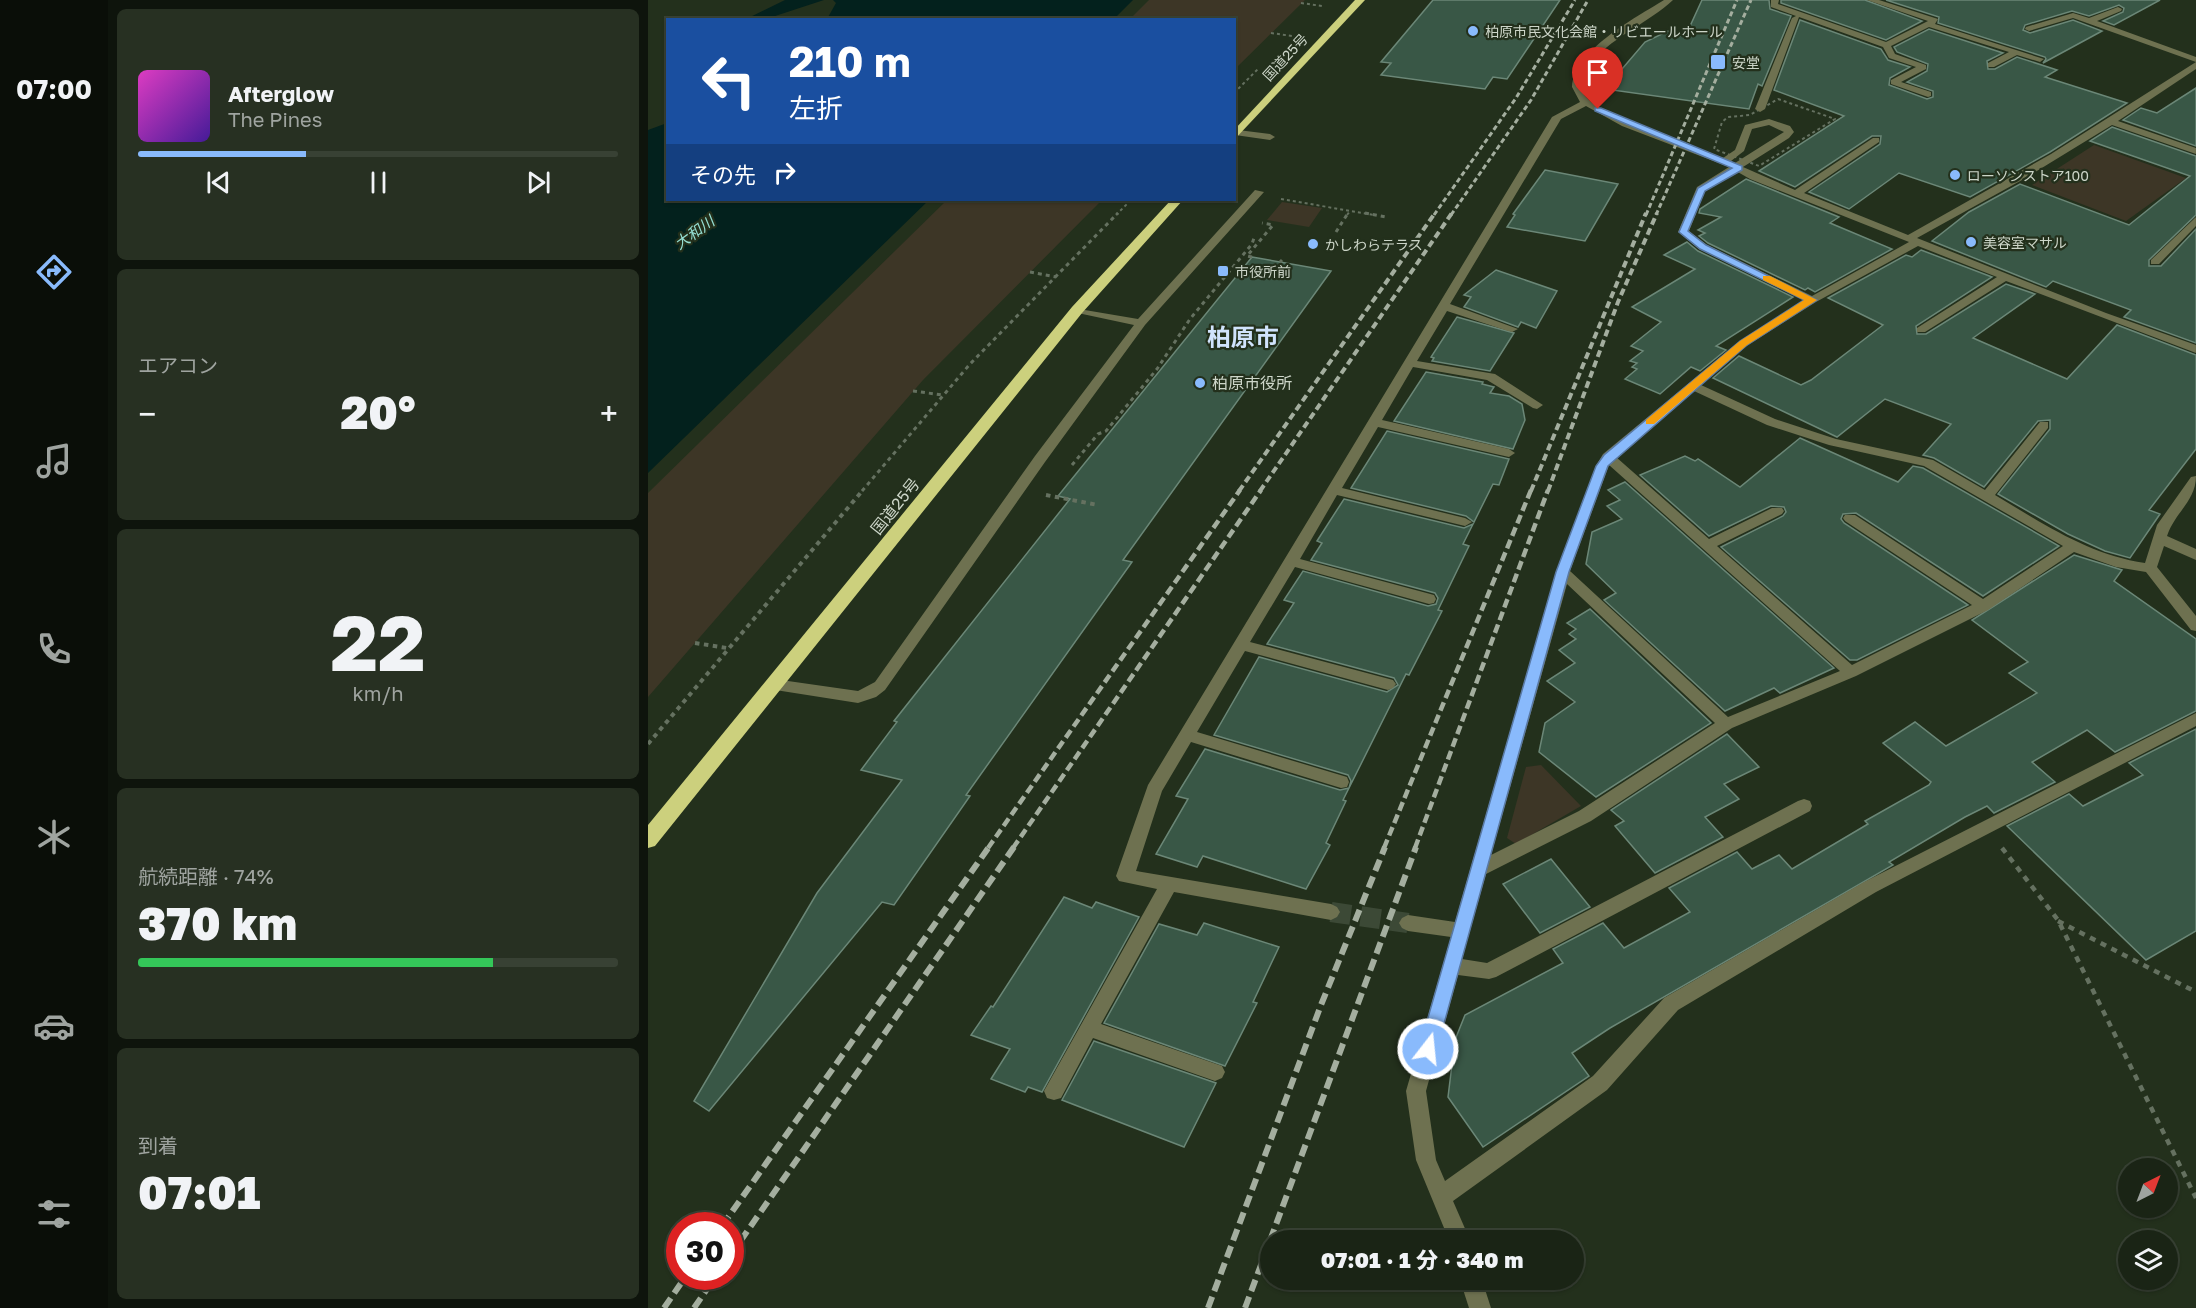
<!DOCTYPE html>
<html lang="ja">
<head>
<meta charset="utf-8">
<style>
	body { margin:0; font-family:"Golos Text","Noto Sans JP",sans-serif; background:#273022; color:#f1f3f6; height:100vh; display:flex; flex-direction:column; font-size:22px; white-space:nowrap }
	* { box-sizing:border-box; margin:0 }
	p { font-size:20px; color:#9fa4a0 }
	.icon { flex:none; width:33px; height:33px; fill:none; stroke:currentColor; stroke-width:2; stroke-linecap:round; stroke-linejoin:round }
	.map { position:relative; flex:1; overflow:hidden }
	.drawer { display:flex; flex-direction:column; gap:9px; padding:9px; background:#0e140c; width:540px }
	.drawer>* { flex:none }
	.guide { position:absolute; left:18px; top:18px; width:570px; height:183px; border-radius:0px; box-shadow:0 2px 4px #0004,0 0 0 2px #384134; background:#1a4fa0; color:#fff; overflow:hidden }
	.needle { width:39px; rotate:42deg }
	.fabs { position:absolute; left:1470px; top:1158px; display:grid; gap:12px }
	.fabs a { display:grid; place-items:center; width:60px; height:60px; border-radius:50%; background:#1a2415; box-shadow:0 2px 4px #0004,0 0 0 2px #384134; font-size:30px }
	.speed { position:absolute; left:18px; top:1212px; display:flex; gap:12px; font-size:30px; font-weight:700; text-align:center }
	.speed>* { display:grid; place-content:center; width:78px; height:78px; border-radius:50%; background:#1a2415; box-shadow:0 2px 4px #0004,0 0 0 2px #384134; line-height:1 }
	.speed .limit { border:9px solid #d22; background:#fff; color:#111 }
	.pin { position:absolute; display:grid; place-items:center; width:51px; height:51px; color:#fff; margin:-62px -26px; border-radius:50% 50% 50% 0; rotate:-45deg; box-shadow:0 0 6px #0007 }
	.pin .icon { rotate:45deg }
	.me { position:absolute; width:66px; margin:-33px; rotate:16deg; stroke-linejoin:round; filter:drop-shadow(0 0 4px #0008) }
	.turn { display:flex; align-items:center; gap:21px; height:126px; padding:0 24px; font-size:27px }
	.turn .icon { width:78px; height:78px; stroke-width:2.5 }
	.turn b { display:block; font-size:42px; line-height:51px }
	.then { display:flex; align-items:center; height:57px; padding:0 24px; background:#0003; gap:12px; font-size:22px }
	.big { font-size:45px; font-weight:800; line-height:1.1 }
	.drawer .widget { flex:1; display:flex; flex-direction:column; justify-content:center; gap:9px; min-width:0; padding:0 21px; border-radius:9px; background:#273022 }
	.drawer .dial { align-items:center; gap:0 }
	.dial b { font-size:78px; line-height:1 }
	.song { display:flex; align-items:center; gap:18px }
	.cover { width:72px; height:72px; border-radius:9px; background:linear-gradient(135deg,hsl(310 70% 55%),hsl(260 70% 35%)) }
	.played { height:6px; border-radius:3px; background:linear-gradient(90deg,#89bafc 35%,#384134 35%) }
	.keys { display:flex; justify-content:space-around; direction:ltr }
	.heat { display:flex; justify-content:space-between; align-items:center; font-size:33px; direction:ltr }
	.charge { height:9px; border-radius:4px; background:linear-gradient(90deg,#34c759 74%,#384134 0) }
	.trip { position:absolute; left:612px; top:1230px; width:324px; height:60px; border-radius:30px; background:#1a2415; box-shadow:0 2px 4px #0004,0 0 0 2px #384134; font-weight:800; line-height:60px; text-align:center }
	main { display:flex; flex:1; min-height:0 }
	.dock { display:flex; flex-direction:column; width:108px; justify-content:space-around; align-items:center; background:#0a0e08; color:#9fa4a0 }
	.dock .icon { width:42px; height:42px }
	.dock .active { color:#89bafc }
	.dock b { font-size:27px; color:#f1f3f6 }
	.map>svg:first-child { display:block }
	.green { fill:#3d3626 }
	.water { fill:#03211d }
	.building { fill:#395746; stroke:#6b8777; stroke-width:1.5 }
	.lines { fill:none; stroke-linecap:round; stroke-linejoin:round }
	.minor-tunnel { stroke:#3c4936; stroke-width:20; stroke-dasharray:20 10; stroke-linecap:butt }
	.path-far3 { stroke:#657160; stroke-width:2; stroke-dasharray:3 3; stroke-linecap:butt }
	.path-far2 { stroke:#657160; stroke-width:3; stroke-dasharray:4 4; stroke-linecap:butt }
	.path-far1 { stroke:#657160; stroke-width:4; stroke-dasharray:4.5 4.5; stroke-linecap:butt }
	.path { stroke:#657160; stroke-width:4.5; stroke-dasharray:6 6; stroke-linecap:butt }
	.minor { fill:#6e7150; fill-rule:evenodd }
	.highway { fill:#ccd07d; fill-rule:evenodd }
	.rail-far3 { stroke:#a4ae9f; stroke-width:3; stroke-dasharray:5 3; stroke-linecap:butt }
	.rail-far2 { stroke:#a4ae9f; stroke-width:4; stroke-dasharray:7 4; stroke-linecap:butt }
	.rail-far1 { stroke:#a4ae9f; stroke-width:4.5; stroke-dasharray:9 4.5; stroke-linecap:butt }
	.rail { stroke:#a4ae9f; stroke-width:6; stroke-dasharray:12 6; stroke-linecap:butt }
	.route { fill:#89bafc; stroke:#5979a4; stroke-width:1.5 }
	.slow { fill:#f59e0b }
	.poi-dot { fill:#89bafc; stroke:#23301c; stroke-width:2 }
	.labels { text-anchor:middle; dominant-baseline:central; stroke-width:4.5; stroke-linejoin:round; paint-order:stroke }
	.far-poi-label { font-size:14px; fill:#ccd5c8; stroke:#23301c; text-anchor:start }
	.far-street-label { font-size:14px; fill:#ccd5c8; stroke:#23301c }
	.far-water-label { font-size:15px; font-style:italic; fill:#96e0d4; stroke:#23301c }
	.poi-label { font-size:16px; fill:#ccd5c8; stroke:#23301c; text-anchor:start }
	.street-label { font-size:16px; fill:#ccd5c8; stroke:#23301c }
	.far-town-label { font-size:24px; font-weight:bold; fill:#d0e3fc; stroke:#23301c }
</style>
</head>
<body>
<main>
<nav class="dock">
<b>07:00</b>
<svg class="icon active" aria-label="directions" viewBox="0 0 24 24"><path d="M12 3l9 9-9 9-9-9zM9 14v-3h6M13 9l2 2-2 2"/></svg>
<svg class="icon" aria-label="music" viewBox="0 0 24 24"><path d="M9 18V5l10-2v13"/><circle cx="6" cy="18" r="3"/><circle cx="16" cy="16" r="3"/></svg>
<svg class="icon" aria-label="phone" viewBox="0 0 24 24"><path d="M5 4h4l2 5-3 2q2 4 5 5l2-3 5 2v4C11 20 4 13 5 4z"/></svg>
<svg class="icon" aria-label="climate" viewBox="0 0 24 24"><path d="M12 3v18M4 7l16 10M4 17L20 7"/></svg>
<svg class="icon" aria-label="car" viewBox="0 0 24 24"><path d="M5 17H2v-5l4-1 3-4h7l3 4 3 1v5h-3M9 17h6M6 11h13"/><circle cx="7" cy="17" r="2"/><circle cx="17" cy="17" r="2"/></svg>
<svg class="icon" aria-label="filters" viewBox="0 0 24 24"><path d="M4 7h16M4 17h16"/><circle cx="9" cy="7" r="2"/><circle cx="15" cy="17" r="2"/></svg>
</nav>
<section class="drawer">
<div class="widget">
<div class="song"><i class="cover"></i><div><b>Afterglow</b><p>The Pines</p></div></div>
<div class="played"></div>
<div class="keys"><svg class="icon" aria-label="previous" viewBox="0 0 24 24"><path d="M18 5L8 12l10 7zM5 5v14"/></svg><svg class="icon" aria-label="pause" viewBox="0 0 24 24"><path d="M8 5v14M16 5v14"/></svg><svg class="icon" aria-label="next" viewBox="0 0 24 24"><path d="M6 5l10 7-10 7zM19 5v14"/></svg></div>
</div>
<div class="widget"><p>エアコン</p>
<div class="heat"><a>−</a><b class="big">20°</b><a>+</a></div>
</div>
<div class="widget dial"><b>22</b><p>km/h</p></div>
<div class="widget"><p>航続距離 · 74%</p><b class="big">370 km</b><div class="charge"></div></div>
<div class="widget"><p>到着</p><b class="big">07:01</b></div>
</section>
<div class="map">
<svg width="1548" height="1308" viewBox="0 0 1548 1308">
	<rect width="100%" height="100%" fill="#23301c"/>
	<g class="green">
		<polygon points="501,0 657,0 587,69 586,20 482,19"/>
		<polygon points="1446,145 1538,178 1478,221 1384,185"/>
		<polygon points="299,200 454,200 275,380 0,697 0,493"/>
		<polygon points="634,202 674,208 661,227 619,220"/>
		<polygon points="893,765 933,806 868,844 859,838 878,767"/>
	</g>
	<g class="water">
		<polygon points="137,0 176,0 118,19 98,19"/>
		<polygon points="185,0 485,0 466,19 179,19 188,3"/>
		<polygon points="19,123 20,200 281,200 0,473 0,130"/>
	</g>
	<g class="building">
		<polygon points="785,0 912,0 859,79 845,77 837,89 733,75 743,63 733,62"/>
		<polygon points="1054,0 1121,0 1122,9 1143,16 1114,86 1110,84 1101,109 957,89 997,42 1020,31 1037,37"/>
		<polygon points="1133,0 1217,0 1274,21 1238,40 1133,3"/>
		<polygon points="1238,0 1512,0 1466,25 1455,21 1475,12 1476,8 1471,5 1441,16 1424,11 1377,25 1375,30 1382,33 1425,20 1454,31 1395,63 1398,59 1397,57 1290,23 1291,17"/>
		<polygon points="1152,20 1233,49 1240,60 1262,67 1242,78 1241,85 1279,99 1285,97 1285,91 1259,82 1279,71 1280,64 1249,52 1246,47 1281,29 1355,53 1339,61 1340,69 1347,69 1369,57 1409,70 1397,77 1479,103 1402,152 1322,197 1251,173 1201,209 1161,192 1232,144 1233,136 1224,136 1147,187 1111,171 1196,116 1126,90"/>
		<polygon points="1548,88 1548,146 1475,120 1493,108 1509,113"/>
		<polygon points="1464,127 1548,156 1548,215 1501,260 1501,266 1513,266 1548,229 1548,343 1476,317 1483,310 1405,281 1398,287 1284,241 1321,212 1372,184 1481,225 1542,176 1442,141"/>
		<polygon points="897,170 970,184 937,241 859,227 867,215 865,214"/>
		<polygon points="1098,179 1191,217 1182,223 1244,249 1167,292 1160,288 1157,290 1060,243 1051,236 1057,233 1050,230 1073,217 1051,213 1052,209"/>
		<polygon points="1039,242 1050,251 1145,297 1068,346 1078,350 1052,371 1043,367 1012,394 977,379 989,369 984,367 989,363 982,361 995,351 983,346 1013,322 984,307 1047,269 1016,255"/>
		<polygon points="1273,250 1344,277 1268,326 1269,334 1278,334 1358,284 1387,294 1325,338 1419,379 1469,325 1548,355 1548,449 1501,510 1512,514 1482,558 1457,551 1420,534 1350,494 1402,429 1402,420 1390,421 1336,487 1286,458 1275,455 1303,424 1237,399 1189,437 1065,378 1091,356 1153,385 1163,380 1235,325 1180,298 1258,255 1264,257"/>
		<polygon points="604,257 683,271 475,560 484,562 318,795 322,796 246,905 234,902 61,1111 46,1101 169,893 254,780 213,770 249,722 246,721 422,499 410,496"/>
		<polygon points="848,270 909,291 888,328 873,322 870,327 816,307 823,297 816,295"/>
		<polygon points="809,317 866,333 842,371 784,361 786,358 783,357"/>
		<polygon points="778,372 835,382 834,384 846,387 842,393 861,396 874,404 877,420 865,449 746,421"/>
		<polygon points="739,431 861,459 851,485 845,484 826,522 818,516 703,488"/>
		<polygon points="1152,438 1250,482 1265,466 1275,468 1411,546 1335,596 1208,513 1195,514 1193,519 1196,523 1320,605 1209,660 1202,660 1073,547 1135,516 1138,512 1136,507 1123,506 1061,536 992,475 1037,456 1047,461 1050,459 1092,487"/>
		<polygon points="977,482 1186,668 1132,693 1126,688 1077,711 956,600 968,593 938,564 944,532 974,519 959,506 972,500 960,490"/>
		<polygon points="696,499 816,528 825,524 815,544 821,546 790,610 794,611 761,675 758,674 695,800 698,801 678,843 682,845 658,889 555,856 549,867 508,854 540,799 528,796 557,749 692,790 701,788 703,781 700,775 566,735 611,657 739,692 750,685 746,678 619,644 646,603 636,600 655,571 780,606 788,604 790,598 787,593 663,560 674,543 669,541"/>
		<polygon points="1426,555 1474,570 1466,581 1548,639 1548,711 1467,752 1439,730 1384,762 1407,782 1346,813 1339,806 1317,817 1241,862 1245,865 962,1028 924,1053 941,1076 835,1147 800,1097 807,1040 817,1015 915,963 905,949 955,923 976,948 1042,912 1021,888 1089,852 1104,869 1131,855 1144,869 1220,824 1217,821 1281,785 1283,782 1235,743 1267,722 1298,746 1389,693 1361,673 1380,662 1324,620"/>
		<polygon points="942,609 1063,723 948,797 891,752 897,723 927,702 899,681 927,663 911,650 928,639 921,634 928,629 919,623"/>
		<polygon points="1548,729 1548,931 1498,960 1359,826 1421,794 1435,806 1495,775 1481,763"/>
		<polygon points="1079,734 1111,767 1076,784 1091,799 1057,817 1075,837 1007,873 967,826 976,821 963,810"/>
		<polygon points="903,859 942,907 892,933 855,884"/>
		<polygon points="416,897 444,908 448,902 491,917 394,1092 380,1087 377,1092 343,1079 362,1049 323,1035 343,1006 345,1007"/>
		<polygon points="556,923 631,947 605,1002 609,1003 577,1066 456,1023 511,924 549,935"/>
		<polygon points="446,1041 568,1083 536,1147 414,1100"/>
	</g>
	<g class="lines">
		<polyline class="minor-tunnel" points="683,912 760,923"/>
		<g class="path-far3">
			<polyline points="653,3 674,6"/>
			<polyline points="623,33 644,36"/>
			<polyline points="586,93 611,68"/>
			<polygon points="1130,99 1187,119 1111,166 1066,149 1074,122 1080,117 1102,115"/>
			<polyline points="633,199 726,215"/>
			<polyline points="468,215 483,200"/>
			<polyline points="699,215 702,211"/>
		</g>
		<g class="path-far2">
			<polyline points="717,213 738,217"/>
			<polyline points="688,232 700,213"/>
			<polyline points="604,257 599,256 625,225 614,223"/>
			<polyline points="632,262 634,260"/>
			<polyline points="382,272 408,277"/>
			<polyline points="265,391 295,395"/>
			<polyline points="424,465 450,434 458,431 509,369 542,319 604,244 606,238"/>
			<polyline points="214,491 322,364 470,213"/>
		</g>
		<g class="path-far1">
			<polyline points="398,495 450,505"/>
			<polyline points="47,643 79,648"/>
			<polyline points="0,744 215,490"/>
		</g>
		<g class="path">
			<polyline points="1354,848 1410,920 1548,1198"/>
			<polyline points="1410,921 1548,992"/>
		</g>
		<g class="minor">
			<path d="M1016,0h9c-25,23 -57,35 -80,60 -8,9 -16,22 -10,33 15,26 110,51 140,65l12,-8 10,-25 24,-6 21,7 4,6 -5,6 -46,29 52,23 78,-52h6v4l-75,51 104,42 143,-81 145,-92 -123,-44 -44,13 -4,-2 1,-2 47,-14 16,5 29,-11 4,2 -1,2 -24,10 99,36v12l-78,52 78,27v6l-84,-29 -90,55 -105,58 189,75 90,32v8l-190,-72 -81,51h-8v-4l80,-51 -79,-31 -102,56 -68,43 -47,40 74,34 61,20 97,21 52,30 55,-68h8v6l-53,67c47,28 94,60 150,68l12,-38 34,-48 5,-1c0,25 -21,36 -29,60l29,13v11l-32,-14 -7,21 39,49v15l-5,-1 -45,-58 -30,-5 -42,-15 -86,58 -132,66 -124,52 -141,93 -105,53 -24,85 25,4 311,-162 6,-2 6,2 2,5 -2,5 -314,166 -7,2 -31,-4 -32,116 10,69 9,21 148,-105 71,-78 200,-116 332,-169v13l-320,166 -198,118 -71,80 -154,111 17,39h-21l-33,-80 -10,-69 45,-154 -43,-6 -6,-3 -3,-5 3,-5 6,-3 47,7 101,-350 40,-106 7,-12 137,-113 64,-41 -105,-51 -21,-17 19,-45 32,-20 -107,-41 -36,-20 -25,13 -111,185 68,25 -6,3 -4,-1 -61,-20 -30,50 78,13 48,31 -6,4 -4,-1 -46,-28 -74,-13 -31,53 127,29 6,4 -6,4 -131,-30 -36,61 123,30 7,4 -7,4 -128,-31 -37,64 134,36 2,4 -2,4 -5,1 -134,-37 -45,75 143,38 3,4 -3,4 -5,2 -143,-39 -48,81 150,45 2,5 -2,5 -6,1 -150,-46 -29,49 -26,80 195,33 6,3 3,5 -3,5 -6,3 -157,-28 -73,132 121,42 3,6 -3,6 -7,3 -122,-43 -32,60 -7,2 -7,-2 -3,-7 113,-202 -38,-8 -3,-5 32,-91 404,-668 28,-15 -8,-15c2,-37 63,-69 92,-87zM1121,125l15,7 -49,31 -4,-2 13,-10 8,-22zM1088,171l14,8 159,63 -97,54 -105,-51 -18,-14 16,-40zM1046,391l73,34 62,20 95,21 139,80 -80,53 -128,-84h-10l-2,3 2,3 127,84 -120,60 -135,-119 65,-32 2,-3 -2,-3h-10l-63,31 -93,-82zM961,465l231,206 -112,46 -158,-146zM919,584l148,139 -136,88 -88,44z"/>
			<polygon points="1123,0 1131,0 1130,4 1238,42 1280,21 1219,0 1231,0 1290,19 1287,24 1396,59 1392,62 1369,55 1346,67 1340,67 1340,63 1361,52 1281,27 1243,46 1247,54 1278,65 1278,69 1253,82 1283,92 1283,96 1280,97 1243,84 1243,80 1268,67 1241,58 1235,47 1151,17 1117,109 1112,112 1107,109 1144,18 1148,16 1123,7"/>
			<polygon points="590,130 622,134 627,137 622,140 587,135 587,131"/>
			<polygon points="607,190 616,192 497,325 397,462 237,690 228,697 210,703 121,689 118,685 121,681 126,679 210,691 227,682 387,456 486,325 425,312 425,308 490,319"/>
			<polygon points="1548,217 1548,226 1511,264 1503,264 1503,260"/>
			<polygon points="812,1280 834,1280 843,1308 821,1308"/>
		</g>
		<g class="highway">
			<polygon points="707,0 717,0 586,140 586,130"/>
			<polygon points="523,200 535,200 434,313 7,846 0,848 0,825 424,307"/>
		</g>
		<g class="rail-far3">
			<polyline points="786,215 868,98 927,0"/>
			<polyline points="803,215 883,100 940,0"/>
			<polyline points="998,215 1089,0"/>
			<polyline points="1008,215 1103,0"/>
		</g>
		<g class="rail-far2">
			<polyline points="591,491 787,213"/>
			<polyline points="612,491 804,213"/>
			<polyline points="883,491 998,213"/>
			<polyline points="900,491 970,302 1009,213"/>
		</g>
		<g class="rail-far1">
			<polyline points="340,848 592,490"/>
			<polyline points="365,848 613,490"/>
			<polyline points="736,848 883,490"/>
			<polyline points="767,848 900,490"/>
		</g>
		<g class="rail">
			<polyline points="74,1226 341,847"/>
			<polyline points="82,1256 366,847"/>
			<polyline points="16,1308 38,1276"/>
			<polyline points="46,1308 68,1276"/>
			<polyline points="560,1308 673,1005 737,847"/>
			<polyline points="597,1308 768,847"/>
		</g>
	</g>
	<polygon class="route" points="947,108 953,108 1094,166 1094,170 1057,191 1040,231 1058,245 1169,300 1099,345 960,466 921,572 789,1049 786,1055 780,1057 774,1055 771,1049 908,572 948,466 956,455 1092,341 1156,300 1052,249 1031,232 1050,188 1084,168 947,111"/>
	<polygon class="slow" points="1115,276 1122,276 1169,300 1099,345 1006,424 998,424 998,420 1092,341 1156,300 1115,280"/>
	<g class="poi-dot">
		<circle cx="825" cy="31" r="6"/>
		<rect x="1062" y="54" width="16" height="16" rx="3"/>
		<circle cx="1307" cy="175" r="6"/>
		<circle cx="1323" cy="242" r="6"/>
		<circle cx="665" cy="244" r="6"/>
		<rect x="569" y="265" width="12" height="12" rx="3"/>
		<circle cx="552" cy="383" r="6"/>
	</g>
	<g class="labels">
		<g class="far-poi-label">
			<text x="837" y="31">柏原市民文化会館・リビエールホール</text>
			<text x="1084" y="62">安堂</text>
			<text x="1319" y="175">ローソンストア100</text>
			<text x="1335" y="242">美容室マサル</text>
			<text x="677" y="244">かしわらテラス</text>
			<text x="587" y="271">市役所前</text>
		</g>
		<g class="far-street-label">
			<text transform="translate(637 57) rotate(-47)">国道25号</text>
		</g>
		<g class="far-water-label">
			<text transform="translate(46 232) rotate(-36)">大和川</text>
		</g>
		<g class="poi-label">
			<text x="564" y="383">柏原市役所</text>
		</g>
		<g class="street-label">
			<text transform="translate(247 506) rotate(-51)">国道25号</text>
		</g>
		<g class="far-town-label">
			<text x="595" y="336">柏原市</text>
		</g>
	</g>
</svg>
<div class="fabs">
<a><svg class="needle" viewBox="-14 -14 28 28"><path d="M0-13l5 13h-10z" fill="#e53935"/><path d="M0 13l5-13h-10z" fill="#9fa4a0"/></svg></a>
<a><svg class="icon" aria-label="layers" viewBox="0 0 24 24"><path d="M12 4l9 5-9 5-9-5zM3 14l9 5 9-5"/></svg></a>
</div>
<div class="speed"><div class="limit">30</div></div>
<div class="pin" style="left:950px;top:109px;background:#d93025"><svg class="icon" aria-label="arrive" viewBox="0 0 24 24"><path d="M6 21V4h12l-3 4 3 4H6"/></svg></div>
<svg class="me" style="left:780px;top:1049px" viewBox="-20 -20 40 40"><circle r="17" fill="#89bafc" stroke="#fff" stroke-width="3"/><path d="M0-11L8 9 0 5-8 9z" fill="#fff"/></svg>
<div class="trip">07:01 · 1 分 · 340 m</div>
<div class="guide">
<div class="turn"><svg class="icon" aria-label="left" viewBox="0 0 24 24"><path d="M17 20v-9H6M10 6l-5 5 5 5"/></svg><div><b>210 m</b>左折</div></div>
<div class="then">その先<svg class="icon" aria-label="right" viewBox="0 0 24 24"><path d="M7 20v-9h11M14 6l5 5-5 5"/></svg></div>
</div>
</div>
</main>
</body>
</html>
